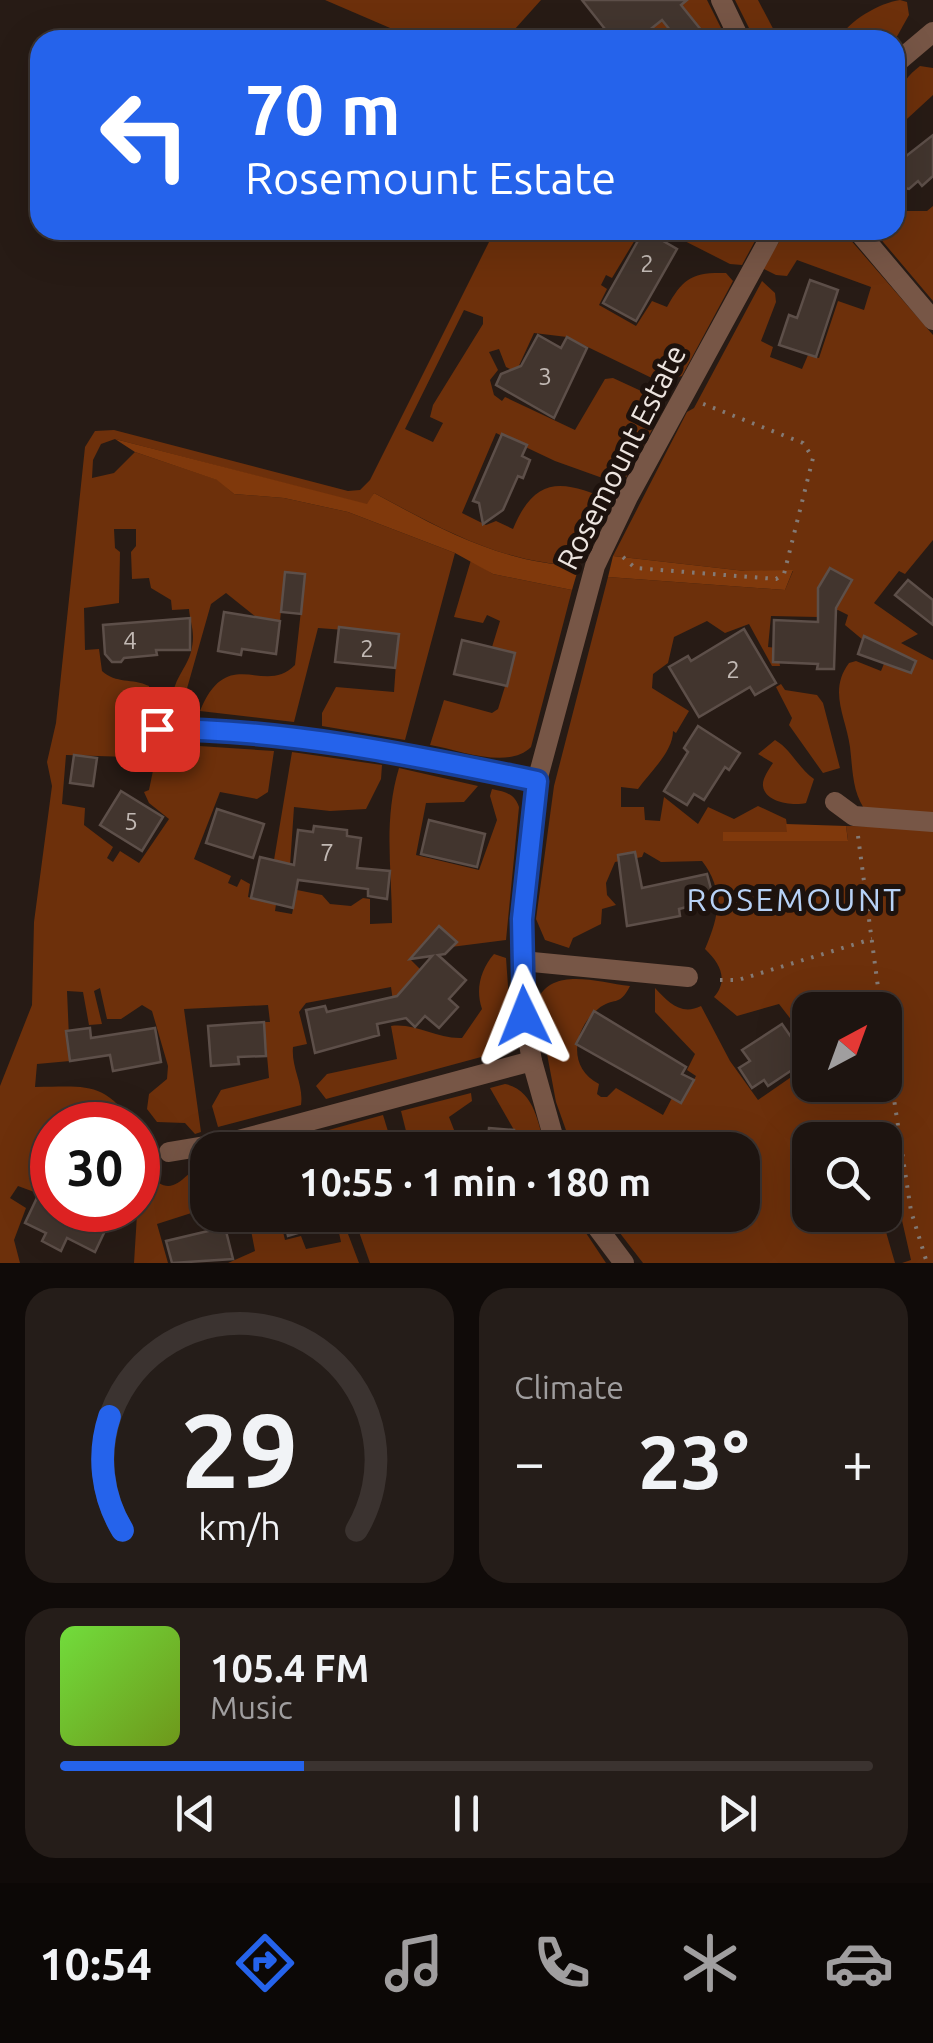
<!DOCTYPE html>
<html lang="en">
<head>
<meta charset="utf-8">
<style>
	body { margin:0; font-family:Ubuntu,sans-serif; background:#251d19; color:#f1f3f6; height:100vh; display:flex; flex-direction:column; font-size:38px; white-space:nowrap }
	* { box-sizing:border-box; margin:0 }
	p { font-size:32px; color:#a09e9f }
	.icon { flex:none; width:55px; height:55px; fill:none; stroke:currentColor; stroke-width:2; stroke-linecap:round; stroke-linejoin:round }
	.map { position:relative; height:1263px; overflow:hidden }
	.sheet { display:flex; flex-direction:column; gap:25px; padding:25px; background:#100b09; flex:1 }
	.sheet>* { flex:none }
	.banner { position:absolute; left:30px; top:30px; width:875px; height:210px; border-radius:30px; box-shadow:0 10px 40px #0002,0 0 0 2px #3b3330; background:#2563eb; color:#fff; overflow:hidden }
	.needle { width:65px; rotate:41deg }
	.controls { position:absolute; left:792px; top:992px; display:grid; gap:20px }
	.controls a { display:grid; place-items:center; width:110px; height:110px; border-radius:20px; background:#1d1410; box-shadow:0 10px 40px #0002,0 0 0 2px #3b3330; font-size:50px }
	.speed { position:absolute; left:30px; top:1102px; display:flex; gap:20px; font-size:50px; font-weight:700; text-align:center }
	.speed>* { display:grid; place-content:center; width:130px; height:130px; border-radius:50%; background:#1d1410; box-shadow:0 10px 40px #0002,0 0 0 2px #3b3330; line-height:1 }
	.speed .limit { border:15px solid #d22; background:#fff; color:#111 }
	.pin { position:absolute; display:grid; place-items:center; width:85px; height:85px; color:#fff; margin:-42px; border-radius:20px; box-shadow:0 5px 15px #0006 }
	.me { position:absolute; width:110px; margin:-55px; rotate:358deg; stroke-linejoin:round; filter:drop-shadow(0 0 8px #0008) }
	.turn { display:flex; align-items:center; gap:35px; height:210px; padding:0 50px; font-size:45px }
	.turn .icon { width:130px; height:130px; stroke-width:2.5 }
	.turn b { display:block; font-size:70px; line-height:85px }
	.big { font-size:75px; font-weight:700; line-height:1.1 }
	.sheet .card { flex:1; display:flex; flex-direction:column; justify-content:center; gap:15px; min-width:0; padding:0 35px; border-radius:30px; background:#251d19 }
	.sheet .dial { align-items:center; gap:0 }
	.dial svg { height:260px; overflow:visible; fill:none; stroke:#3b3330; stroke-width:7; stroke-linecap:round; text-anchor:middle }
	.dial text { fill:#f1f3f6; stroke:none }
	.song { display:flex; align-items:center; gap:30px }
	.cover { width:120px; height:120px; border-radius:15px; background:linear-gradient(135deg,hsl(100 70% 55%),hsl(80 70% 35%)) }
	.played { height:10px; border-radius:5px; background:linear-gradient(90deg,#2563eb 30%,#3b3330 30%) }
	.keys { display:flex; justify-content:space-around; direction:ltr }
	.heat { display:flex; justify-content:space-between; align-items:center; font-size:55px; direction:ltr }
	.sheet .tiles { flex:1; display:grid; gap:25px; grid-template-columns:1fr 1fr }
	.card:last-child { grid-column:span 2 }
	.trip { position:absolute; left:190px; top:1132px; width:570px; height:100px; border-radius:30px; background:#1d1410; box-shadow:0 10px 40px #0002,0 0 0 2px #3b3330; font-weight:700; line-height:100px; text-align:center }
	.tab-bar { display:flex; height:160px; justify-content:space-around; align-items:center; background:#0c0806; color:#a09e9f }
	.tab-bar .icon { width:70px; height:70px }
	.tab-bar .on { color:#2563eb }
	.tab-bar b { font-size:45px; color:#f1f3f6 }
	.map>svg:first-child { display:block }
	.green { fill:#6d300b; fill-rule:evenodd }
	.forest { fill:#80390c }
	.building { fill:#42352e; stroke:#5d4f49; stroke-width:2.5 }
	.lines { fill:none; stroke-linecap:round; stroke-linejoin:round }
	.path { stroke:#847a75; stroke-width:4; stroke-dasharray:2.5 8; stroke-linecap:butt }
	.minor { stroke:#775646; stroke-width:20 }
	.route-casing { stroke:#184099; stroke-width:25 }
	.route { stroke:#2563eb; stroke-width:18 }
	.labels { text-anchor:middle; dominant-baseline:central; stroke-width:10; stroke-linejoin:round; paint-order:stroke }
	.number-label { font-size:25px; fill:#c2b9b4 }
	.street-label { font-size:30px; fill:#ede5e0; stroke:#1d120d }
	.neighbourhood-label { font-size:32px; letter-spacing:2.5px; fill:#b7d2f7; stroke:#1d120d }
</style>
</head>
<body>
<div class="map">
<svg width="933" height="1263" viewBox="0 0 933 1263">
	<rect width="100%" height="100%" fill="#271b15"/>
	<g class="green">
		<polygon points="325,0 541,0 505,40 418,40"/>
		<polygon points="687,0 707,0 727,40 702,40 698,34 701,31 668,27 678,40 637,40"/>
		<polygon points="735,0 758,0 779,40 755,40"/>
		<path d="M900,0l7,2 2,13 -14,25h-57c10,-19 41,-37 62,-40z"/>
		<path d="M920,66l13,2v27l-38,35c0,-28 1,-46 25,-64z"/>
		<polygon points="933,206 933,301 873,230 895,230 895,211 927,211"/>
		<path d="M495,230h146l-29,48 -6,-3 -5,10 6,4 -8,16 37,21 16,-25 15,6c16,-29 25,-35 59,-34l7,8 -51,95 -24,5 -91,-44 -33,-4 -18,39 -10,-5 -7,-18 -10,3 9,18 -8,10 4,15 8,6 3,-4 70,33 30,-51 8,-1 39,18 8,19 -38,70 -67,-24 -59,-28 -34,80 24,12 10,-4 17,8c23,-56 52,-48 99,-28l-33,65c-79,-3 -137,-37 -205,-73l-6,12 -253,-66 -14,5 -8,16 -1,18 22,-5 21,-21 83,28 16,14 50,4 64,14 107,41 -50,187 -83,-14v-13l14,-26 58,5 4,-58 -80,-6 -24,94 -94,-11c28,-68 64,-14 95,-46l10,-91 -20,-2 -5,49 -24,-4 -30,-24 -15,11 -29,102 -10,-6c2,-24 17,-33 20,-53 3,-16 -2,-25 -3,-38l-17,1 -1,-10 -20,-12 -2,-10 -17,1 -1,-27 5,-6v-17h-22l1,19 5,4 -1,51 -35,5 1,42 14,-1 3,22c14,13 30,7 47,15l1,9c-25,15 -33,30 -17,55l-4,7 -63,-2 -4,49 23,4 -1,17 29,22 -6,11 6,4 7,-11 19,12 30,-44 -20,-16 -5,-11 5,-2 6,-29 18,-5 11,-11 90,6 -6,41 -11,7 -37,-7 -26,67 37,17 -3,7 9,4 4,-8 9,5 -2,13 19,5 25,-150 90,13 -1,14 -15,30 -36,2 -36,-4 -4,59 -8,-1 -7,46 17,3 5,-24 25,5 8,9 21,2 12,-8 7,1v25l22,-1c0,-53 -9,-102 7,-155l79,18 -14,16 -38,1 -10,52 63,15 18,-50 -7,-24 2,-7c13,3 22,4 27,18l-13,133 -55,7 5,-6 -17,-15 -29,33 10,10 -27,32 -2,-14 -85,16 -7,9 8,32 -14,3c-2,21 11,37 8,58l-83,22 -6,-21 9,-16 48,-12 -5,-56h6l-2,-17 -84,4 17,123 -6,2 -10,-11 -28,-1 -10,-13 2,-15 18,-15 1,-13 -16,-55 -10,-6 -21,14h-14l-7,-31 -6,3 8,33 -13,1 -6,-33 -16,-1 3,70 -33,3 -2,23c49,0 69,-7 99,38h-82v45l-15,23 -19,-7 -8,12 16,10 -12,32 6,23h-20v-177l32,-81 2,-83 18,-136 -5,-24 9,-39 29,-276 10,-16 19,-1 234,61 12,-1 10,-10zM464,310l19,7v7l-50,81 -3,12 13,6 -10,19 -28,-13z"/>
		<polygon points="663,230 761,230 742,265 730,264"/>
		<path d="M787,230h55l91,105v205l-28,34 -6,-3 -25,32 44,31 -17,9 32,17v157l-65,-3c-16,-20 -15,-42 -18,-67 -4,-30 -22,-56 -1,-84l7,-2 25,10 9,-22 -27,-9 -18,-15 3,-10 -10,-5 -19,3 -1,4 -47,-1 -3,31 9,1 3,18h-8l-23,-42 -24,9 -18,-12 -33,16 -6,26 -15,11 -1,14 37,23 -13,22 -3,-2c0,21 -23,41 -35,58l-17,-2v20h23l1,13 15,1 4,-24 34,27 10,-17 26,12 24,-13 28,13 2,13h-64l-1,9 125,-1 -2,-14 87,1v436h-31l9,-3 -10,-44 -17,9 11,38h-252l-37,-48h136v-65h-169l-17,-48 -19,-102c17,-34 61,-17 93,-14 -11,22 -16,10 -32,23 -25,20 -31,59 1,75l-2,10 4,3h6l9,-9 47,27 9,-17 9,5 15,-27 -9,-6 8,-16 -40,-42v-24c13,14 26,28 46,18l29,55 28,39 52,-36v21h75v-75h-75v34l-31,-40 -42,12 -23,-19c15,-17 6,-34 -9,-48 14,-33 20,-58 -3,-88l-41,1 -17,-10 -2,5 -27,5 -9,21 1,12 9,10 -14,4 -1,15 -28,14 -4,10 -24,-8 -9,-21 18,-133 54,-209 177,13 8,-19h-48l-132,-15 74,-144 7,-4 68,-127 13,12 1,9 -15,39 12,6 -3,10 32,12 6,-14 11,3 19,-57 26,9 7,-23 -74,-27 -10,16 -11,-1 -14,-7zM810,1140h75v75h-75z"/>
		<path d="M471,560l22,14 79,16 -41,157c-23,23 -71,3 -101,-2l14,-45 48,13 6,-4 17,-55 -23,-7 8,-26 -13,-6 -4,8 -29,-6z"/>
		<polygon points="781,684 785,690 817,695 823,703 840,768 823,773 789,725 792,718 776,687"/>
		<path d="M775,740c17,10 23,28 39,39l-8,24c-12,3 -41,0 -43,-17 -1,-7 6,-17 10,-23l-15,-9z"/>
		<path d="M494,954l12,4 6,84 -5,8 -181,49 -10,-13 11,-12 70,-15 -6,-33c26,-3 45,13 71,12l20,-29c-7,-20 -1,-40 12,-55z"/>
		<path d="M505,1084c30,6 33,40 41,66h-17l1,-10 -16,-2v-8l-24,-42z"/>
		<polygon points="471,1093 472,1101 449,1117 456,1135 431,1143 408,1139 401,1111"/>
		<polygon points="383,1115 391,1141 383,1150 331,1150 325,1131"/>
		<path d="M207,1162v46l-50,16 11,39h-34l5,-81 8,-10c28,34 38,-4 60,-10z"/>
		<polygon points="248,1215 279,1215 285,1240 301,1236 306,1249 341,1242 338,1228 345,1226 359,1263 228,1263 255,1251"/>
		<polygon points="353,1215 574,1215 606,1263 370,1263"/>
	</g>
	<g class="forest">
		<path d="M115,439l252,65 7,-11c67,36 126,70 205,73l-7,24 -79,-16 -38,-21 -107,-41 -64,-14 -50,-4 -17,-14 -82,-28z"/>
		<polygon points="613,556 745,571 793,570 785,590 608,577"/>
		<polygon points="786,824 846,826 848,841 723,841 723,832 787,832"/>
	</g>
	<g class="building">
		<polygon points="582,0 687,0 681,5 702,31 691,40 678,40 662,20 637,40 592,40 605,29"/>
		<polygon points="933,135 933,176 922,186 918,181 909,189 900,187 895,181 895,170 903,164 901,160"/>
		<polygon points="644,230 677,249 636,321 603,303"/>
		<polygon points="810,280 838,290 816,357 779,345 789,315 797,318"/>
		<polygon points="538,335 561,348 567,337 587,348 554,418 496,385 501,374 521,366"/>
		<polygon points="502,434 527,445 522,456 530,460 523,478 518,476 503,510 483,524 479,503 473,501"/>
		<polygon points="830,568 852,580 836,608 834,669 817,669 818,664 773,662 774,620 818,622 818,588"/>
		<polygon points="285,572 305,574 301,614 281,612"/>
		<polygon points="908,580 933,600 933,625 895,595"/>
		<polygon points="224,612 280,621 276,654 242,649 241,655 218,651"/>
		<polygon points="190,618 190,650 156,650 157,655 124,658 121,662 112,662 105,654 103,625"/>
		<polygon points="339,627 399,634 395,668 335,662"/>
		<polygon points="744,629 776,683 755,695 750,687 699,717 669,667 688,656 691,661"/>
		<polygon points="864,636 916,661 911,673 858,654"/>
		<polygon points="462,640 515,653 507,686 454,674"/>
		<polygon points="698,726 740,753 729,770 725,767 704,800 694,794 687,805 664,791 688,752 684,748"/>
		<polygon points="74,755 97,758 93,786 70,783"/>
		<polygon points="121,791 163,817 142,851 100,825"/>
		<polygon points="217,809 264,824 253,858 206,843"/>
		<polygon points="429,820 485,834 477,867 421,854"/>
		<polygon points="314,826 347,830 347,836 361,838 357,868 390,871 387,899 368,896 368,889 298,880 293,908 251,898 260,857 294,865 298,830 313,832"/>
		<polygon points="635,852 642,888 707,874 714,900 679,909 680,916 627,926 618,855"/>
		<polygon points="439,926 457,942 445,954 438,955 466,980 449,999 458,1007 439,1028 425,1016 415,1027 406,1018 377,1024 379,1035 315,1053 306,1010 325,1006 327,1012 397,996 432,956 410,959"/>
		<polygon points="594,1011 686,1067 682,1074 694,1080 681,1103 576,1044"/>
		<polygon points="264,1022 266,1056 238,1057 239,1064 211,1066 208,1026"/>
		<polygon points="782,1024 807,1060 768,1086 764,1080 752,1088 739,1068 750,1061 742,1050"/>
		<polygon points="90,1028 91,1038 155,1028 161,1062 113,1071 110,1055 70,1061 66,1031"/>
		<polygon points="489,1128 514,1130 513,1150 487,1150"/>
		<polygon points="52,1166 52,1210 89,1210 110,1220 95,1252 67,1238 61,1251 42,1241 46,1233 25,1223"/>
		<polygon points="283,1215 341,1215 342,1220 288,1236"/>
		<polygon points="225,1227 233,1259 172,1263 166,1241"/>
	</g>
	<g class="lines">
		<g class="path">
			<polyline points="623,557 635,568 776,579 784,574 813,458 803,443 701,403"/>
			<polyline points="858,836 881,1010"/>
			<polyline points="720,980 738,980 872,939"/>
			<polyline points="885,1040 911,1211 927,1263"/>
		</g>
		<g class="minor">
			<polyline points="721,0 740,40"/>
			<polyline points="895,64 933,32"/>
			<polyline points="857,230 933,320"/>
			<path d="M157,729c128,-1 255,26 380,52"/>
			<polyline points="835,802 854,816 933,822"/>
			<polyline points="522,961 688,977"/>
			<polyline points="557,1150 532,1061 524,1016 522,919 537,781 595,566 628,497 774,230"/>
			<polyline points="169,1152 235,1141 532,1061"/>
			<polyline points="588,1215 624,1263"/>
		</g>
	</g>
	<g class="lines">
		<defs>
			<path id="route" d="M157,729c128,0 255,26 380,52l-15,138 2,97"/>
		</defs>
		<use href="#route" class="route-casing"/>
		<use href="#route" class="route"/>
	</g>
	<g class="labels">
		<g class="number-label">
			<text x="647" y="263">2</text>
			<text x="545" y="376">3</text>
			<text x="130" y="640">4</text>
			<text x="367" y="648">2</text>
			<text x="733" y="669">2</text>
			<text x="131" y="821">5</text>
			<text x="327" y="852">7</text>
		</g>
		<g class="street-label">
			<text transform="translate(621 457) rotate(-63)">Rosemount Estate</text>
		</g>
		<g class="neighbourhood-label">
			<text x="795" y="899">ROSEMOUNT</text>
		</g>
	</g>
</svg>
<div class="controls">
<a><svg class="needle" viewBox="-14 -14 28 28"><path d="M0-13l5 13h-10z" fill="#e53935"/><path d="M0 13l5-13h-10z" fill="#a09e9f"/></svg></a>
<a><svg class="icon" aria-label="search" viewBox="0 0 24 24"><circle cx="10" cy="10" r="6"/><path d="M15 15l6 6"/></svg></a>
</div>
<div class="speed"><div class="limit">30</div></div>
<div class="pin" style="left:157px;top:729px;background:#d93025"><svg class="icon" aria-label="arrive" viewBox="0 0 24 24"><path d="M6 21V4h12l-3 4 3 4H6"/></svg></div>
<svg class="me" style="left:524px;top:1016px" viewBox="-20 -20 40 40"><path d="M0-17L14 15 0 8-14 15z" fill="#2563eb" stroke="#fff" stroke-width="4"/></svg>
<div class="trip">10:55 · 1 min · 180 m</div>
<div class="banner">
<div class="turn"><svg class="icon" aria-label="left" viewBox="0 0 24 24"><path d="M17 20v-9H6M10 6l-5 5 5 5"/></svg><div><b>70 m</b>Rosemount Estate</div></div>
</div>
</div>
<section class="sheet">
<div class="tiles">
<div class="card dial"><svg viewBox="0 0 100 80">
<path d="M14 69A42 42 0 1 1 86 69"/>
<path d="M14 69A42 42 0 0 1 10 34" stroke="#2563eb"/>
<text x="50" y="56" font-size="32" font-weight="700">29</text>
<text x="50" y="72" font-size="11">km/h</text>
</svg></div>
<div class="card"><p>Climate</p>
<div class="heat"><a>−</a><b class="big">23°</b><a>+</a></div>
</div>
<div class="card">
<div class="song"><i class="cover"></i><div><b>105.4 FM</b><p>Music</p></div></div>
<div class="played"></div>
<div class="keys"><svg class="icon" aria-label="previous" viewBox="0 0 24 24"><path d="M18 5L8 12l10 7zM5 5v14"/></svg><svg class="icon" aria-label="pause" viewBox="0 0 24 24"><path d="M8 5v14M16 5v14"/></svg><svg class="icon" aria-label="next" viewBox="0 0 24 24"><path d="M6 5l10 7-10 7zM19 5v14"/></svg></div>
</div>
</div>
</section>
<nav class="tab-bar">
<b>10:54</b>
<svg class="icon on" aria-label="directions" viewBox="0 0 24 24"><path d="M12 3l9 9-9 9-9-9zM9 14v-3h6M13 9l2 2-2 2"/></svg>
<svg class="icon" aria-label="music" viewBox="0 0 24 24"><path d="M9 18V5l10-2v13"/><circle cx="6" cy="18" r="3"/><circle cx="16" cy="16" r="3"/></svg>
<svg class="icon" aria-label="phone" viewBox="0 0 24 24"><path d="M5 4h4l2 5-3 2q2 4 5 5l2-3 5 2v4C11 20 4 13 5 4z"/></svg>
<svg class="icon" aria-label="climate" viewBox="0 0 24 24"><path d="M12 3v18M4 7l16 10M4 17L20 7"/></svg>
<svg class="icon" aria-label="car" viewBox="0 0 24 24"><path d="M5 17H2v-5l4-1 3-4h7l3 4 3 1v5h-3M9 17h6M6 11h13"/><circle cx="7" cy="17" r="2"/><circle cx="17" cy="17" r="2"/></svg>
</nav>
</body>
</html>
